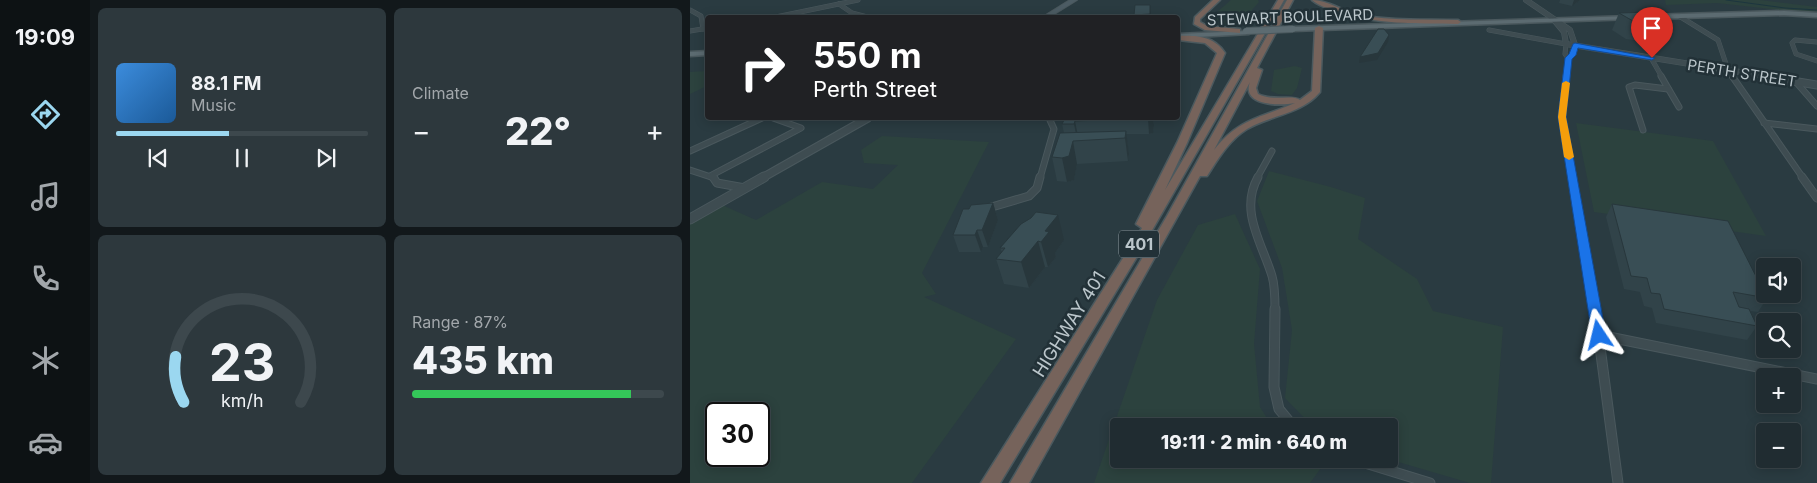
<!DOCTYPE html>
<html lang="en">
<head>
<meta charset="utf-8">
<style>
	body { margin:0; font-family:Inter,sans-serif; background:#2d383d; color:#f1f3f6; height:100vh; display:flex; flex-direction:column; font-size:19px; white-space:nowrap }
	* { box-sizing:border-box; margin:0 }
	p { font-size:16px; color:#a2a7ab }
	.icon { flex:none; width:28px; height:28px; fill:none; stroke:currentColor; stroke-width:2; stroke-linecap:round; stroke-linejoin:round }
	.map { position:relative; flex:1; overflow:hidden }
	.drawer { display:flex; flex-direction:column; gap:8px; padding:8px; background:#12181b; width:600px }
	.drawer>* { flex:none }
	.hud { position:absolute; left:15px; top:15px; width:475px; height:105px; border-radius:5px; box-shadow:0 2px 12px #0003,0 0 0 1px #3d484d; background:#202124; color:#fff; overflow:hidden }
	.controls { position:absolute; left:1066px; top:258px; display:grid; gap:10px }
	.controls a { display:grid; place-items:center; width:45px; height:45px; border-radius:5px; background:#202c31; box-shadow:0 2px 12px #0003,0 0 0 1px #3d484d; font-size:25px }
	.speed { position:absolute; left:15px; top:402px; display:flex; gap:10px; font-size:25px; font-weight:700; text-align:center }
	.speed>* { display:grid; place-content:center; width:65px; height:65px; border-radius:50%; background:#202c31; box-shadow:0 2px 12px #0003,0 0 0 1px #3d484d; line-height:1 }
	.speed .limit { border:2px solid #111; border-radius:8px; background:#fff; color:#111 }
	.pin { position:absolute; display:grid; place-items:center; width:42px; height:42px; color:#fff; margin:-51px -21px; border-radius:50% 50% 50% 0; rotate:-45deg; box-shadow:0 0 5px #0007 }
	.pin .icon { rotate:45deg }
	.me { position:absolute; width:55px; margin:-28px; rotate:350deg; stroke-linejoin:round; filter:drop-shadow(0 0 4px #0008) }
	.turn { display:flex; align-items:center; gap:18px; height:105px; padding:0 25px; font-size:22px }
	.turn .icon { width:65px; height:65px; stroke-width:2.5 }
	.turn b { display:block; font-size:35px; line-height:42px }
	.big { font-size:38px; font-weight:800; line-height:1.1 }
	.drawer .tile { flex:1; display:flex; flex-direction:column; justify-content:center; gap:8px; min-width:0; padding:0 18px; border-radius:8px; background:#2d383d }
	.drawer .dial { align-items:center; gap:0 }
	.dial svg { height:130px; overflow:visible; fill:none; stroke:#3d484d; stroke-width:7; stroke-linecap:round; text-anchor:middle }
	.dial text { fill:#f1f3f6; stroke:none }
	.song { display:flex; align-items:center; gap:15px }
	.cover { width:60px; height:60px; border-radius:8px; background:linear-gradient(135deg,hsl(210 70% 55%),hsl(210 70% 35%)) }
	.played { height:5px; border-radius:2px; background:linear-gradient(90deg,#9bd7f0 45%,#3d484d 45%) }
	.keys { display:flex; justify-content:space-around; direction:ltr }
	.heat { display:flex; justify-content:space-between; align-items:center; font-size:28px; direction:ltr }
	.charge { height:8px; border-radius:4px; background:linear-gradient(90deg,#34c759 87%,#3d484d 0) }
	.drawer .tiles { flex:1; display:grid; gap:8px; grid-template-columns:repeat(2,1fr) }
	.trip { position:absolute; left:420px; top:418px; width:288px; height:50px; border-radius:5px; background:#202c31; box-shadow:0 2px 12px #0003,0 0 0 1px #3d484d; font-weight:800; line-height:50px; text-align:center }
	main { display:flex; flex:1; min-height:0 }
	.tab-bar { display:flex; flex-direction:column; width:90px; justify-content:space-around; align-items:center; background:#0d1214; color:#a2a7ab }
	.tab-bar .icon { width:35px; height:35px }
	.tab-bar .current { color:#9bd7f0 }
	.tab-bar b { font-size:22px; color:#f1f3f6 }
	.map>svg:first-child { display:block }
	.green { fill:#2c423e; fill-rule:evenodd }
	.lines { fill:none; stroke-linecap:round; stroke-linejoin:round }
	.stream { stroke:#1d363f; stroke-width:1 }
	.minor-far3-casing { stroke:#4a585d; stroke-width:5 }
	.minor-far2-casing { stroke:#4a585d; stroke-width:7 }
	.minor-far1-casing { stroke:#4a585d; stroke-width:9 }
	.minor-casing { stroke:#4a585d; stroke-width:11 }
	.tertiary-far2-casing { stroke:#4a585d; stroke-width:6 }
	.tertiary-far1-casing { stroke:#4a585d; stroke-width:9 }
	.tertiary-casing { stroke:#4a585d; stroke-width:11 }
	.secondary-casing { stroke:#4a585d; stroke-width:2 }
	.primary-casing { stroke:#4a585d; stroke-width:3 }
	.motorway-casing { stroke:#4b595e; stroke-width:3 }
	.minor-far3 { stroke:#3e4c51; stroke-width:4 }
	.minor-far2 { stroke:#3e4c51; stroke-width:5 }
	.minor-far1 { stroke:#3e4c51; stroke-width:7 }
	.minor { stroke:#3e4c51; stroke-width:9 }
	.tertiary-far2 { stroke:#3e4c51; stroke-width:5 }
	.tertiary-far1 { stroke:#3e4c51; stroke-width:7 }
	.tertiary { stroke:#3e4c51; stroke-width:9 }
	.secondary { fill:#4c5c64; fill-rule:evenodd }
	.primary { fill:#5c6b71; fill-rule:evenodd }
	.motorway { fill:#76635b; fill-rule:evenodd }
	.primary-bridge-casing { stroke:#4a585d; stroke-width:8; stroke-linecap:butt }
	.primary-bridge { stroke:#5c6b71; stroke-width:6 }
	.wall { fill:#314349 }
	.shaded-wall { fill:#28373c }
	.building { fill:#394e55; stroke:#28373c }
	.route { fill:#1a73e8; stroke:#114b97 }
	.slow { fill:#f59e0b }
	.labels { text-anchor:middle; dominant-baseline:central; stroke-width:5; stroke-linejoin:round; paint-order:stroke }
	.far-street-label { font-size:15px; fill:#bbc6cb; stroke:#223137 }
	.shield { fill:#223137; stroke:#8d999f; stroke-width:1 }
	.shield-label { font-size:16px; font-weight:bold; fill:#bbc6cb }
	.street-label { font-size:18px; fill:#bbc6cb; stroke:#223137 }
</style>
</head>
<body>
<main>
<nav class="tab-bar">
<b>19:09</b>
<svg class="icon current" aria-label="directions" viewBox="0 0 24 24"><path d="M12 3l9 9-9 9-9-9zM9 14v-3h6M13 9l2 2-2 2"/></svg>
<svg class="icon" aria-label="music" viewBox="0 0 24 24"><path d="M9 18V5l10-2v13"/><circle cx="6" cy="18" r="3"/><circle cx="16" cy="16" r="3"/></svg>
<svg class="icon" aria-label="phone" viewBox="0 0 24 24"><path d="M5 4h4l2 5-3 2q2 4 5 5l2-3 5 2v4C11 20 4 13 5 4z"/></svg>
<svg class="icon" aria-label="climate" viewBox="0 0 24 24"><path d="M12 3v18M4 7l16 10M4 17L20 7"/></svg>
<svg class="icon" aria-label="car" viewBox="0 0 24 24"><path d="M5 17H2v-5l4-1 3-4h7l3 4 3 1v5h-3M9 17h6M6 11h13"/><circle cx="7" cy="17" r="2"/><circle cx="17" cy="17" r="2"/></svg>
</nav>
<section class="drawer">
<div class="tiles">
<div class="tile">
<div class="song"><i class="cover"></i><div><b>88.1 FM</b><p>Music</p></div></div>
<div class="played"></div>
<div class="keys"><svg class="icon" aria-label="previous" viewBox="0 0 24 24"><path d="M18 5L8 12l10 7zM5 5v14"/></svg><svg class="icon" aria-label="pause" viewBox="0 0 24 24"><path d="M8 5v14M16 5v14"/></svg><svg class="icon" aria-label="next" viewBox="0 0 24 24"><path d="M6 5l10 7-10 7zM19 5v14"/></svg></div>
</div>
<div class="tile"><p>Climate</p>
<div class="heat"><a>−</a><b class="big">22°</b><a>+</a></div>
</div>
<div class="tile dial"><svg viewBox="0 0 100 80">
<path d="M14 69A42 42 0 1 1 86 69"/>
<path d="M14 69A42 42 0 0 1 9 41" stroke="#9bd7f0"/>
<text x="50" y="56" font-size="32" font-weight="700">23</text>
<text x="50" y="72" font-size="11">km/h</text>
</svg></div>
<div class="tile"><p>Range · 87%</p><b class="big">435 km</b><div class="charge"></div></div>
</div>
</section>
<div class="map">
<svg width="1127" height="483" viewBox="0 0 1127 483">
	<rect width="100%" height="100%" fill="#2a3b41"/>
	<g class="green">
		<polygon points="541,0 568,0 569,2 548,26 522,24 519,19"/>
		<polygon points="975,0 1070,0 1127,7 1127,14 1027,3 976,5"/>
		<polygon points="605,66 612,68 607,88 602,95 588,94 581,91 584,70"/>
		<polygon points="17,71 17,86 0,94 0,72"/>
		<polygon points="886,123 1023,141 1076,236 904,212"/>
		<path d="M192,136l107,6 -67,131 14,21 -12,3 92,42 -104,144h-222v-261l32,-17 34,15 66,-38 51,7 25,-24 -34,-2 -3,-13zM26,414h43v42h-43z"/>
		<polygon points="579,171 641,187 675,198 668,239 727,279 743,311 813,327 801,483 780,483 698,459 699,426 622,426 595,398 602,330 592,268 567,201"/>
		<polygon points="545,214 570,269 564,344 570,407 582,426 429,426 429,459 618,459 631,468 620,483 404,483 467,300 508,225"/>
	</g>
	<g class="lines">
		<polyline class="stream" points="1036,0 1095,8 1127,10"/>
		<defs>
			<g id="minor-far3">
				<polyline points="149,4 162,13 181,18"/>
				<polyline points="0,10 11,16 13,29"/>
				<polyline points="989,16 1028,40 1038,70 1043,77"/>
				<polyline points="81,18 168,0"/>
				<polyline points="799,30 876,44 875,54 878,58 876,77"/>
				<polyline points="0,31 18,28"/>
				<polyline points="1127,42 1105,40 1102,43 1106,54 1127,61"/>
				<polyline points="878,58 882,55 885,45"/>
				<polyline points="961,58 972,77"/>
			</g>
			<g id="minor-far2">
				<polyline points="876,76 872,117 882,178"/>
				<polyline points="971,76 989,107"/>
				<polyline points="1042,76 1113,178"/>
				<polyline points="1106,82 1127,106"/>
				<polyline points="1074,123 1127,129"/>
				<polyline points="953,130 939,87 945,85 978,89"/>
				<polyline points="0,151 72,118"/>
				<polyline points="0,170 24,178"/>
				<polyline points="20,176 111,128 83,118"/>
				<polyline points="350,178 364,129 359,118"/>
				<polyline points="567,178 582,151"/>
			</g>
			<g id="minor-far1">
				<polyline points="23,177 27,183 55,188"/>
				<path d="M568,177c-19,34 4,66 14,99 3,10 3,23 3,34"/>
				<polyline points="882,177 905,310"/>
				<polyline points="1112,177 1127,198"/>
				<polyline points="295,209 339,196 347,188 350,177"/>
			</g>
			<g id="minor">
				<polyline points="585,309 584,387 589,409 603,426"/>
				<polyline points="905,309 928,483"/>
				<polyline points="909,335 1127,379"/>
				<polyline points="662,459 740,483"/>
			</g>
			<g id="tertiary-far2">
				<polyline points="836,0 880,30 885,45"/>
				<polyline points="864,20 874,32 876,44 1081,77"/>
			</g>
			<g id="tertiary-far1">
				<polyline points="1073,76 1127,85"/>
				<polyline points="72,178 178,118"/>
			</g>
			<polyline id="tertiary" points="0,219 74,177"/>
			<polygon id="secondary" points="380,0 387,0 358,18 351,18"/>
			<g id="primary">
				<polygon points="1094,11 1127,13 1127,17 1094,15 959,19 956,17 959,15"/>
				<polygon points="941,16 944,18 943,19 603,31 600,29 603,27"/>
				<polygon points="557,31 560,33 559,34 488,38 488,34"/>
				<polygon points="18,51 18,55 0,56 0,52"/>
			</g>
			<g id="motorway">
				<polygon points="523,0 530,0 510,19 510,22 517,26 550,29 550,33 515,30 504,24 505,17"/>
				<path d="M588,0h6l-149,260 -135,223h-19l161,-255 -6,-4 41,-81 40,-90 -12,-10 -27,-3v-4c18,-1 36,0 47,17l-38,90 -22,47z"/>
				<path d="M597,0h6l-36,68 5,2 -6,18 2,6c15,8 34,0 42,6l12,-9 3,-63 4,-2 4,2 -3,64c-18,22 -49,23 -73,37 -18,11 -29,30 -40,47h-7l-171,307h-19l157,-267zM560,82c-9,24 30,24 45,21 -34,15 -56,15 -81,47z"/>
				<path d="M622,0c16,0 32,12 48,15 32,6 66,4 98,5l3,2 -3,2c-41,-1 -83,1 -122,-13 -9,-3 -17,-5 -24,-11z"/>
			</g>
		</defs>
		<use href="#minor-far3" class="minor-far3-casing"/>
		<use href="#minor-far2" class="minor-far2-casing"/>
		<use href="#minor-far1" class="minor-far1-casing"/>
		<use href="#minor" class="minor-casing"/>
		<use href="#tertiary-far2" class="tertiary-far2-casing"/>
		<use href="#tertiary-far1" class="tertiary-far1-casing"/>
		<use href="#tertiary" class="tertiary-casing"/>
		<use href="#secondary" class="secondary-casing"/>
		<use href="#primary" class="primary-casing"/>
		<use href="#motorway" class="motorway-casing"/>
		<use href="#minor-far3" class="minor-far3"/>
		<use href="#minor-far2" class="minor-far2"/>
		<use href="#minor-far1" class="minor-far1"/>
		<use href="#minor" class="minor"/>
		<use href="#tertiary-far2" class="tertiary-far2"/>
		<use href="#tertiary-far1" class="tertiary-far1"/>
		<use href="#tertiary" class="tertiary"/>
		<use href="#secondary" class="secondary"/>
		<use href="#primary" class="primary"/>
		<use href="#motorway" class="motorway"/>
		<defs>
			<polyline id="primary-bridge" points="556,31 603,29"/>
		</defs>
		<use href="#primary-bridge" class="primary-bridge-casing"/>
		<use href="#primary-bridge" class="primary-bridge"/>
	</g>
	<g class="wall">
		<polygon points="870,0 890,0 882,6 869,3"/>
		<polygon points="461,13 461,18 444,18 444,15"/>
		<polygon points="929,13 974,25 966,43 936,39 922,30"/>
		<polygon points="375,118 463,118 464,125 463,133 459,134 436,134 439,154 438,161 387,164 384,180 377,182 367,181 362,157 374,133 372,124"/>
		<polygon points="303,203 308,220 298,247 293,247 291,252 269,252 263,235"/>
		<polygon points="922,204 1077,298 1068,312 1060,311 1067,326 1057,340 966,323 962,308 954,306 950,292 934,289 916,217"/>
		<polygon points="331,224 374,240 365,253 366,257 358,267 355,267 339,288 314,284 306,259 312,252 310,248"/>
	</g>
	<g class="shaded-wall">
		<polygon points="884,0 890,0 882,6"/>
		<polygon points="460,5 461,13 461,18 460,18"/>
		<polygon points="699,35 698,42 687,60 669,63 670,57"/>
		<polygon points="458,118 463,118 464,125 463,133 459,134"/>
		<polygon points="385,121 388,136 387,139 384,124"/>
		<polygon points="436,131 439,154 438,161 435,138"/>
		<polygon points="383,141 387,164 384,180 377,182 372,158"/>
		<polygon points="303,203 308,220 298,247 292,230"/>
		<polygon points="368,215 374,240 365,253 366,257 358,267 351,242 355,231"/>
		<polygon points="287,230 293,247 291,252 285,235"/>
		<polygon points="348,241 355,267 339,288 331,262"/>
	</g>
	<g class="building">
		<polygon points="445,5 460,5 460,14 444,15"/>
		<polygon points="962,12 975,17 974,25 943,21 929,13"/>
		<polygon points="688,29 694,29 699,35 688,53 670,57"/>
		<polygon points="375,118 461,118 458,118 385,121 384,124 372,124"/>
		<polygon points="436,131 435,138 383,141 379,156 372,158 362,157 370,133"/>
		<polygon points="303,203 292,230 287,230 285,235 263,235 273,209 279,209 281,205"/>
		<polygon points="922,204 1038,221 1077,298 1043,292 1049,307 1059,309 1067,326 974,309 970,294 961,293 957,278 941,276"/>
		<polygon points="346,212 368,215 355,231 359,232 351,242 348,241 331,262 306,259 315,248 310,248 331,224 341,218"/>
	</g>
	<polygon class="route" points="885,43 965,58 962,60 888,48 886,55 882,59 876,117 916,335 914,339 904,339 902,335 868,117 875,58 879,54 883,44"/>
	<polygon class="slow" points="876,81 880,83 876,117 884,157 879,160 874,157 868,117 872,83"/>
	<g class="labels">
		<g class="far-street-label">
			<text transform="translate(600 17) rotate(-2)">STEWART BOULEVARD</text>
			<text transform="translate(1052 73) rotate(9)">PERTH STREET</text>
		</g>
		<rect class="shield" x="429" y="230.5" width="40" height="27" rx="4"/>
		<g class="shield-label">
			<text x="449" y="244">401</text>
		</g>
		<g class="street-label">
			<text transform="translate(379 324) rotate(-58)">HIGHWAY 401</text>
		</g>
	</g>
</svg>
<div class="controls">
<a><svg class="icon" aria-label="sound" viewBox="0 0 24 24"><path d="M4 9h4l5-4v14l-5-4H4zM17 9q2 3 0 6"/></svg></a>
<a><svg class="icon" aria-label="search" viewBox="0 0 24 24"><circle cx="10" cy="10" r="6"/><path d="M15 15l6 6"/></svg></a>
<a>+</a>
<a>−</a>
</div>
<div class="speed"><div class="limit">30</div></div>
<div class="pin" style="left:962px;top:58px;background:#d93025"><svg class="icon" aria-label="arrive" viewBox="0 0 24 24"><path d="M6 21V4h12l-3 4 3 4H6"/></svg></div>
<svg class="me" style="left:909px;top:335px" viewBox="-20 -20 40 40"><path d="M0-17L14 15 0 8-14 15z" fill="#1a73e8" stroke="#fff" stroke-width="4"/></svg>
<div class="trip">19:11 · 2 min · 640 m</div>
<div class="hud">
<div class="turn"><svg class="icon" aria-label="right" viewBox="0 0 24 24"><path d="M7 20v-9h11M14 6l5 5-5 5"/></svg><div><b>550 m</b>Perth Street</div></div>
</div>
</div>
</main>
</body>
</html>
